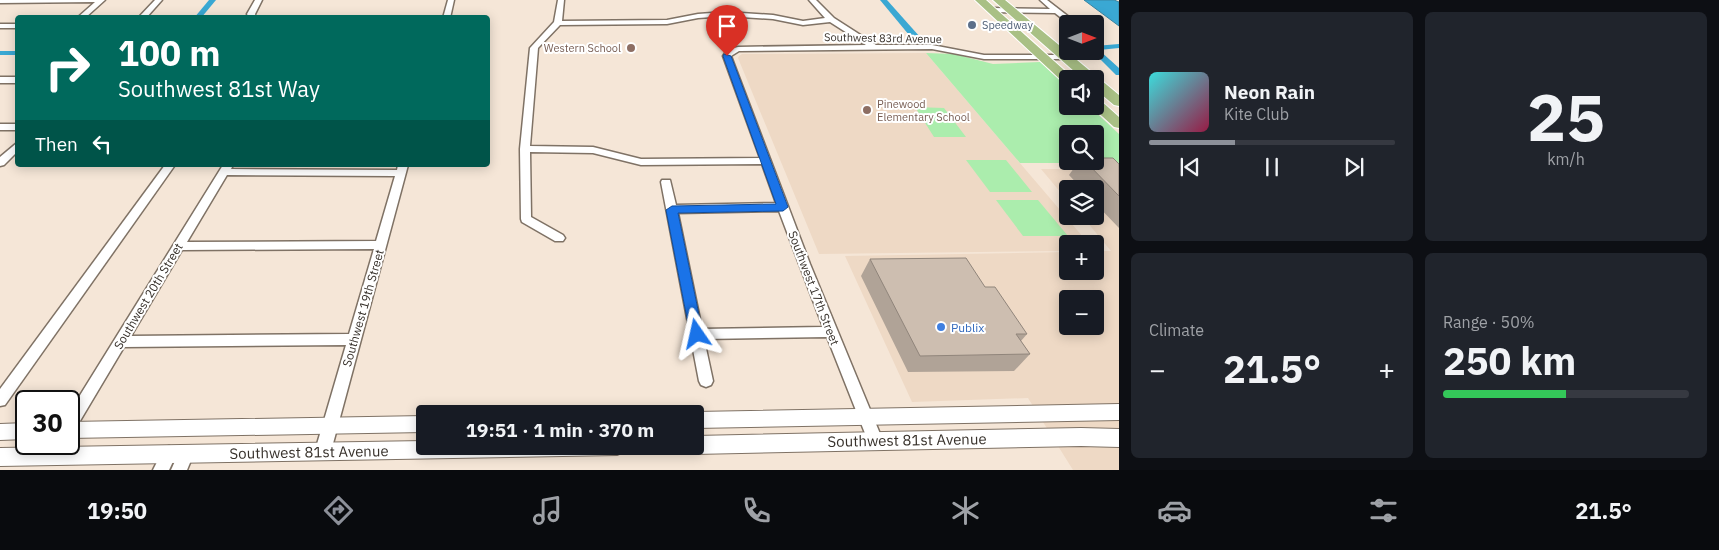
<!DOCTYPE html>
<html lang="en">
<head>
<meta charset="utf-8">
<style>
	body { margin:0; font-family:"IBM Plex Sans",sans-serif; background:#20242c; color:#f1f3f6; height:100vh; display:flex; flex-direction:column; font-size:19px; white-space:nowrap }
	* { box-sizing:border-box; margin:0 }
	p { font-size:16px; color:#9ea1a6 }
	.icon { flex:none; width:28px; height:28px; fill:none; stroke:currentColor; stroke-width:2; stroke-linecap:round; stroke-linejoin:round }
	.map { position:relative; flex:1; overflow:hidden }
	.drawer { display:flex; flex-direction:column; gap:12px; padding:12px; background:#0d0f14; width:600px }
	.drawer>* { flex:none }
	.top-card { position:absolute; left:15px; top:15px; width:475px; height:152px; border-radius:5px; box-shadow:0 2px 12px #0003; background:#00695c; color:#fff; overflow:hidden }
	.needle { width:32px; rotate:90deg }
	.tools { position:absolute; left:1059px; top:15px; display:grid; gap:10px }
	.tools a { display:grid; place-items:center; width:45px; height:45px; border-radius:5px; background:#171b24; box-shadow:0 2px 12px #0003; font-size:25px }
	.speed { position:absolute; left:15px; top:390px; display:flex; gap:10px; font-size:25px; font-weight:700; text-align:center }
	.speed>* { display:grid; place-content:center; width:65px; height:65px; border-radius:50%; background:#171b24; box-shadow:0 2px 12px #0003; line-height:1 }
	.speed .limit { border:2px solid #111; border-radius:8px; background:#fff; color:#111 }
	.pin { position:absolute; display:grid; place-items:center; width:42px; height:42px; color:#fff; margin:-51px -21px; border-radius:50% 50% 50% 0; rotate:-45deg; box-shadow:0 0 5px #0007 }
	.pin .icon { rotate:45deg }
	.me { position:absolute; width:55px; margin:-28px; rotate:349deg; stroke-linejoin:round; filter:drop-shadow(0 0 4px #0008) }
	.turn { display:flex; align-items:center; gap:18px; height:105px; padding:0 20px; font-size:22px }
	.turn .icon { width:65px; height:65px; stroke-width:2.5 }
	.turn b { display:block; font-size:35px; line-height:42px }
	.then { display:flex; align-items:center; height:48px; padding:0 20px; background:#0003; gap:10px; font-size:19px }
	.big { font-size:38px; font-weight:700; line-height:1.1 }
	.drawer .tile { flex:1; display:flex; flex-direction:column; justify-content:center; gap:8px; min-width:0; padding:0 18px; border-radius:8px; background:#20242c }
	.drawer .dial { align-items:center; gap:0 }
	.dial b { font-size:65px; line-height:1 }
	.song { display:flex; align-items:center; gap:15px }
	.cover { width:60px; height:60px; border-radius:8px; background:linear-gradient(135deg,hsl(180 70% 55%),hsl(340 70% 35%)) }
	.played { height:5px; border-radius:2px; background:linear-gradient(90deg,#8c9099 35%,#363941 35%) }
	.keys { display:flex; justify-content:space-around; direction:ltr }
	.heat { display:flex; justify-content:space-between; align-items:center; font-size:28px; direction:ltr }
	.charge { height:8px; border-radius:4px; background:linear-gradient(90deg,#34c759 50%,#363941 0) }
	.drawer .tiles { flex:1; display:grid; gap:12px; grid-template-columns:repeat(2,1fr) }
	.trip { position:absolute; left:416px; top:405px; width:288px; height:50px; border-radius:5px; background:#171b24; box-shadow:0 2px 12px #0003; font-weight:700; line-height:50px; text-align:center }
	.tab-bar { display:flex; height:80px; justify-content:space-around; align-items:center; background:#090b0e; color:#9ea1a6 }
	.tab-bar .icon { width:35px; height:35px }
	.tab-bar .on { color:#8c9099 }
	.tab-bar b { font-size:22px; color:#f1f3f6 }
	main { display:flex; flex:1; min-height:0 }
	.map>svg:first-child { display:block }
	.built { fill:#eed9c5; fill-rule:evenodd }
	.green { fill:#abedad; fill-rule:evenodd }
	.water { fill:#3aa8d3; stroke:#3984a1 }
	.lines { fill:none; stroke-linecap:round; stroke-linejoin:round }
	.canal { fill:#3aa8d3; fill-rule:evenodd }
	.minor-casing { stroke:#7f7265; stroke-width:3 }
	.tertiary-casing { stroke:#7f7265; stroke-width:2 }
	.primary-casing { stroke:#fff; stroke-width:2 }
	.minor { fill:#fff; fill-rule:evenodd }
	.tertiary { fill:#fff; fill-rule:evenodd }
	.primary { fill:#a9c085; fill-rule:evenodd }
	.wall { fill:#b0a397 }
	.building { fill:#cdbeb0; stroke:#90857b }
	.route { fill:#1a73e8; stroke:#114b97 }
	.service-dot { fill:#5c6f8a; stroke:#fff; stroke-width:2 }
	.education-dot { fill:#8d6e63; stroke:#fff; stroke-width:2 }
	.shop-dot { fill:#3f7fe0; stroke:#fff; stroke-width:2 }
	.labels { text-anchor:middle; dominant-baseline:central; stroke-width:4; stroke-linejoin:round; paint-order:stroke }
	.far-service-label { font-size:11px; fill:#4e5e75; stroke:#fff; text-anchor:start }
	.far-street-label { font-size:11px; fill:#37312b; stroke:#fff }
	.far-education-label { font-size:11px; fill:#785e54; stroke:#fff; text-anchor:end }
	.street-label { font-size:12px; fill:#37312b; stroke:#fff }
	.shop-label { font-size:12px; fill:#366cbe; stroke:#fff; text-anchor:start }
	.near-street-label { font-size:15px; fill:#37312b; stroke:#fff }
</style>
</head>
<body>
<main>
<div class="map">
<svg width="1119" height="470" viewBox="0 0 1119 470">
	<rect width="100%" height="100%" fill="#f5e6d7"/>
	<g class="built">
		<polygon points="926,53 1043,190 1089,244 1068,244 1067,251 819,254 738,58 739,56 742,54"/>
		<path d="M1041,169h78v301h-46l-45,-72 -116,4 -67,-146 222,-4 1,19h27v-20h16l-29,-35h13v-27h-27l-1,11zM1068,299h27v27h-27z"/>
	</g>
	<g class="green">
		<path d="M926,53l28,1 39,10 47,-2 27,25 1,19h21l30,28v29h-99zM1068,134h27v27h-27z"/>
		<polygon points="915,107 944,108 966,137 934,137"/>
		<polygon points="966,160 1006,160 1032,192 990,192"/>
		<polygon points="996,200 1038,200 1068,236 1023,236"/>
	</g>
	<polygon class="water" points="1084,0 1114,0 1119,2 1119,26"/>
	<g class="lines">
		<g class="canal">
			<polygon points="209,0 216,0 201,18 194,18"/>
			<polygon points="880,0 887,0 920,37 920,41 914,41"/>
			<polygon points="1060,42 1068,43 1068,47 1060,46"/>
			<polygon points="1119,44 1119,48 1099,50 1119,68 1119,75 1116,75 1092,51 1095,51 1095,46"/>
			<rect x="0" y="51" width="18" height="4"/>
		</g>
		<defs>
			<g id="minor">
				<polygon points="0,0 105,0 85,18 77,18 95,2 0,3"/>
				<polygon points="155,0 162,0 146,18 138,18"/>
				<polygon points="255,0 262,0 255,14 256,18 249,18 247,14"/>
				<polygon points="448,0 454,0 450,18 443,18"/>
				<path d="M558,0h6l-2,21 105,-1 31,-6 28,-2 47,3 30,6 22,-3 -16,-18h7l18,18 42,27h56l52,10h85v4h-85l-52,-10 -193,2 -8,5 79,208 73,177 -3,5 -5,2 -5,-2 -43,-109 -123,2 9,42 -2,4 -5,2 -5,-2 -2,-4 -38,-199 1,-2h8l6,25 100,-2 -14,-39 -121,1 -48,-12 -63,-1 1,65 32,18 2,3 -2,3h-8l-33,-19 -1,-3 -1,-70 10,-101 24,-26zM726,16l47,3 30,6 27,-3 36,23 -128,2 -11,3 -4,6 37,102 -119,1 -48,-12 -63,-1 8,-98 22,-23 107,-1 31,-6zM779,211l44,116 -121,2 -24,-116z"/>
				<polygon points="1040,0 1047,0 1078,24 1069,24 1055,13 992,12 988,10 992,8 1050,9"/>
				<rect x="0" y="24" width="18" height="4"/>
				<rect x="0" y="77" width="18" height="6"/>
				<rect x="0" y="124" width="18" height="6"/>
				<polygon points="18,142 18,151 4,165 0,166 0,157"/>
				<polygon points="165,165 175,165 5,405 0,406 0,389"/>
				<path d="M223,165h10l-2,4 166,1 1,-5h10l-77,286 -3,5 -5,2 -5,-2 -3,-5 31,-106 -222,2 -50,84 -5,2v-20zM227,175l168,1 -19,65 -189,1zM374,249l-25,85 -218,2 51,-86z"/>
				<polygon points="169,446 174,448 177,453 169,470 153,470 164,448"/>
				<polygon points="186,446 191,448 194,453 187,470 171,470 181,448"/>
			</g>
			<g id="tertiary">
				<polygon points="1119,404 1119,420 695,428 695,414 690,414 695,412"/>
				<polygon points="425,416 425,432 69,438 69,422"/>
				<polygon points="26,423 26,439 0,440 0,424"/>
				<polygon points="1081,428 1119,429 1119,447 1081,446 695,454 688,451 686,446 695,446 695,436"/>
				<polygon points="425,441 425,446 626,446 624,452 617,455 0,466 0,448"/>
			</g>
			<g id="primary">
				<polygon points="975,0 986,0 1074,79 1068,79 1068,83 1063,82"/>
				<polygon points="993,0 1005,0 1119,95 1119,106 1114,105 1095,89 1095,79 1083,79"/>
				<polygon points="1095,99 1100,100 1119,117 1119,128 1114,127 1091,106 1095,106"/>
			</g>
		</defs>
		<use href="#minor" class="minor-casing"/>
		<use href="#tertiary" class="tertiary-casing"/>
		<use href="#primary" class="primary-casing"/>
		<use href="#minor" class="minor"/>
		<use href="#tertiary" class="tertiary"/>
		<use href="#primary" class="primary"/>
	</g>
	<g class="wall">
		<polygon points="1079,161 1095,161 1119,164 1119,228 1095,203 1095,189 1082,189 1069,175"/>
		<polygon points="870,259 985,287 1027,334 1021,341 1030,354 1014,371 908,372 861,276"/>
	</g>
	<g class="building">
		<polygon points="1095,158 1113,158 1119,164 1119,196 1085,161 1095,161"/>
		<polygon points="966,258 985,287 995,287 1027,334 1016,334 1030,354 920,356 870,259"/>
	</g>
	<polygon class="route" points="724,54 731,56 788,207 783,211 678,213 703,334 701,337 697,339 692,337 690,334 666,210 672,206 776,204 723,56"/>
	<circle class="service-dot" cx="972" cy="25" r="5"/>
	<g class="education-dot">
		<circle cx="631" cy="48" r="5"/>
		<circle cx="867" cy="110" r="5"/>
	</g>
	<circle class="shop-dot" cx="941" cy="327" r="5"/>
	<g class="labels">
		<g class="far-service-label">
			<text x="982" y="25">Speedway</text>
		</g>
		<g class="far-street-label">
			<text transform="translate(883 38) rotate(1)">Southwest 83rd Avenue</text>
		</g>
		<g class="far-education-label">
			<text x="621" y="48">Western School</text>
			<text x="877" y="104" text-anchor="start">Pinewood<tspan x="877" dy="13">Elementary School</tspan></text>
		</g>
		<g class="street-label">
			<text transform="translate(814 288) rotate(69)">Southwest 17th Street</text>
			<text transform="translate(148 296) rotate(-59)">Southwest 20th Street</text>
			<text transform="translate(363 308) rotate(-74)">Southwest 19th Street</text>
		</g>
		<g class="shop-label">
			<text x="951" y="327">Publix</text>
		</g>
		<g class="near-street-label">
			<text transform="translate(907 440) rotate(-1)">Southwest 81st Avenue</text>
			<text transform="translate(309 452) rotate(-1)">Southwest 81st Avenue</text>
		</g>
	</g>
</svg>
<div class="tools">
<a><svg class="needle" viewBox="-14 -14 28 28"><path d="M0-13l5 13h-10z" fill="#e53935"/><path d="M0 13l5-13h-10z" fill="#9ea1a6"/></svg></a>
<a><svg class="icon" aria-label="sound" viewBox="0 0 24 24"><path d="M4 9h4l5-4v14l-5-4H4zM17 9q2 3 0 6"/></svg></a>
<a><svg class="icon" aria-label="search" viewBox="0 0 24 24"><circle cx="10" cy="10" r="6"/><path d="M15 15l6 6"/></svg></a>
<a><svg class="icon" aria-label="layers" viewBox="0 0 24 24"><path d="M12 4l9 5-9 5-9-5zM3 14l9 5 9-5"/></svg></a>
<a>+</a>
<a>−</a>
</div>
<div class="speed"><div class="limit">30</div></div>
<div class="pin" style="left:727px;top:56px;background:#d93025"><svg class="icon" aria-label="arrive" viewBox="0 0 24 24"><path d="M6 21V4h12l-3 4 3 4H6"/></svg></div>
<svg class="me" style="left:697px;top:334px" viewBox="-20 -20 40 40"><path d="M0-17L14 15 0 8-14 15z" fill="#1a73e8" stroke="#fff" stroke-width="4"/></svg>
<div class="trip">19:51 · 1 min · 370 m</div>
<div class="top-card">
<div class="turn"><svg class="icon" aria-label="right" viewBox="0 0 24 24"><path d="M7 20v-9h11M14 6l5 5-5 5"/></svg><div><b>100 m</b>Southwest 81st Way</div></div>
<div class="then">Then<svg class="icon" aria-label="left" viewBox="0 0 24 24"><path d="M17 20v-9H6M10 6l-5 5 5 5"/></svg></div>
</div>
</div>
<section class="drawer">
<div class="tiles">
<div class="tile">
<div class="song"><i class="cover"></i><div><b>Neon Rain</b><p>Kite Club</p></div></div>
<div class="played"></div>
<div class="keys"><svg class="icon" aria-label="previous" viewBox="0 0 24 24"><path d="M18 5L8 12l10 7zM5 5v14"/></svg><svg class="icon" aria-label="pause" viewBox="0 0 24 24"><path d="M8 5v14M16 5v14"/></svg><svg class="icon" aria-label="next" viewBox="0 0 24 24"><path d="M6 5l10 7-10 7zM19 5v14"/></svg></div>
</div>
<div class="tile dial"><b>25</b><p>km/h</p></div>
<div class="tile"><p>Climate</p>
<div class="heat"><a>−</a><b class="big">21.5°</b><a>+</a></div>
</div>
<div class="tile"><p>Range · 50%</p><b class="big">250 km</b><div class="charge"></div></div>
</div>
</section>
</main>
<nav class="tab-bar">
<b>19:50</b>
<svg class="icon on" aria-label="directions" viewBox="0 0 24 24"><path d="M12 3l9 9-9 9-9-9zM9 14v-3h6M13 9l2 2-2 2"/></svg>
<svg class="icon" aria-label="music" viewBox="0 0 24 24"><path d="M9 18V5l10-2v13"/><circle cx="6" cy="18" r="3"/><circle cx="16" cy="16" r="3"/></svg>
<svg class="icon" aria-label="phone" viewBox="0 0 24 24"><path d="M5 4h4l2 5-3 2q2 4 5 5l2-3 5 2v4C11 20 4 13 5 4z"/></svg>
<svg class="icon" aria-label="climate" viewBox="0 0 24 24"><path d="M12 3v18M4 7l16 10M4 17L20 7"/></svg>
<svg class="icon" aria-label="car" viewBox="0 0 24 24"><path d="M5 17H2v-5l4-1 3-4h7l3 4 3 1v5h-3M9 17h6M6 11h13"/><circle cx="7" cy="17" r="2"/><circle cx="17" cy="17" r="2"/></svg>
<svg class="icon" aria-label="filters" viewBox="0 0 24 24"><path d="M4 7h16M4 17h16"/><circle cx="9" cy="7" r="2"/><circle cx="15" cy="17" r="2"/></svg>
<b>21.5°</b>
</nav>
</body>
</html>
